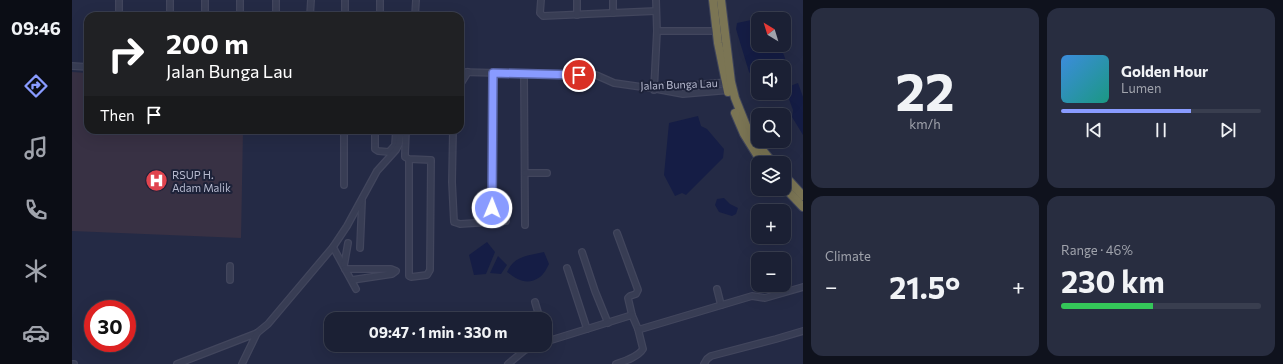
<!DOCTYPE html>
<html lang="en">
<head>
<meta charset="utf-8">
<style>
	body { margin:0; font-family:Commissioner,sans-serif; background:#282d40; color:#f1f3f6; height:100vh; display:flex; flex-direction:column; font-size:15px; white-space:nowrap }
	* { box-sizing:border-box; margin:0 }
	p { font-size:13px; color:#a0a3ac }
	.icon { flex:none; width:22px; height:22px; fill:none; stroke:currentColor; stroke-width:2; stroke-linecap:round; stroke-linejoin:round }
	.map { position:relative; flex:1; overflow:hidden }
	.drawer { display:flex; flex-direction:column; gap:8px; padding:8px; background:#0f121d; width:480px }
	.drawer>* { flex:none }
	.guide { position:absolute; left:12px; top:12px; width:380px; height:122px; border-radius:12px; box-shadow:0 4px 16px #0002,0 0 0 1px #393e4f; background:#202124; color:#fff; overflow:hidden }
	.needle { width:26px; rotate:322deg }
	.fabs { position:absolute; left:679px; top:12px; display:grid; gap:8px }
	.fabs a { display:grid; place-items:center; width:40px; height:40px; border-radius:8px; background:#1b2034; box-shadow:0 4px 16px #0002,0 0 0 1px #393e4f; font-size:20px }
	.speed { position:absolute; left:12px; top:300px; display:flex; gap:8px; font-size:20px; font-weight:700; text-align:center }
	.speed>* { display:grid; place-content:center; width:52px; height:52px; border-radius:50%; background:#1b2034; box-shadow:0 4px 16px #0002,0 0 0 1px #393e4f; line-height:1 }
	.speed .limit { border:6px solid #d22; background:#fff; color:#111 }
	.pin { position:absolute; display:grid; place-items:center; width:34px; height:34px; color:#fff; margin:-17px; border:2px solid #fff; border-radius:50%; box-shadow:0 1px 4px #0007 }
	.me { position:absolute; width:44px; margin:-22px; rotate:1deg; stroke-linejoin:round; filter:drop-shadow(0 0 3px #0008) }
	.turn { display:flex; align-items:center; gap:14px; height:84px; padding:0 16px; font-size:18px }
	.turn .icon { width:52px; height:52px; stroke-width:2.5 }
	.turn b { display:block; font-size:28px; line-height:34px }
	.then { display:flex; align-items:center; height:38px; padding:0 16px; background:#0003; gap:8px; font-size:15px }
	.big { font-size:30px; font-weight:700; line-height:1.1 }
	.drawer .tile { flex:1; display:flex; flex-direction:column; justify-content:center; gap:6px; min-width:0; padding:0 14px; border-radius:12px; background:#282d40 }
	.drawer .dial { align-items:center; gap:0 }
	.dial b { font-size:52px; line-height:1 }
	.song { display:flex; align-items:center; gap:12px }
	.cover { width:48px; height:48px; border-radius:6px; background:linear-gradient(135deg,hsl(210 70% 55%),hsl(170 70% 35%)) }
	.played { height:4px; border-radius:2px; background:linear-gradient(90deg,#899bff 65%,#393e4f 65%) }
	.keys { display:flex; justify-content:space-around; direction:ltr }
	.heat { display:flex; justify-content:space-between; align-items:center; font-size:22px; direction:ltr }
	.charge { height:6px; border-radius:3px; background:linear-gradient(90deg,#34c759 46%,#393e4f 0) }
	.drawer .tiles { flex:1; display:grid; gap:8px; grid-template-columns:repeat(2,1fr) }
	.trip { position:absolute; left:252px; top:312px; width:228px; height:40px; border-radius:12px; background:#1b2034; box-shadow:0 4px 16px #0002,0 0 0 1px #393e4f; font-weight:700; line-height:40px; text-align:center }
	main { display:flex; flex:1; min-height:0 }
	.dock { display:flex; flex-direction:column; width:72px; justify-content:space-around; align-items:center; background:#0b0d15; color:#a0a3ac }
	.dock .icon { width:28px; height:28px }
	.dock .on { color:#899bff }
	.dock b { font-size:18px; color:#f1f3f6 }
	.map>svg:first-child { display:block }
	.medical { fill:#383144 }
	.water { fill:#151d45 }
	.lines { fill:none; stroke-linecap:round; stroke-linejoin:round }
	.minor-casing { stroke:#42465d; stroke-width:8 }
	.highway-casing { stroke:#40455b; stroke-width:10 }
	.minor { stroke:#383d54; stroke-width:5.5 }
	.highway { stroke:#7b7554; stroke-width:8 }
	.route-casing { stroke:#5965a6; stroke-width:10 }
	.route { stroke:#899bff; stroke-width:7 }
	.labels { text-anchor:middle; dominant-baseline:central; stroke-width:4; stroke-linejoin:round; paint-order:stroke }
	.street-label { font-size:11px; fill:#b6b9ce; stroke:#1d2239 }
	.poi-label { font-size:11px; fill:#b6b9ce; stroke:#1d2239; text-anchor:start }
</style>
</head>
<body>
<main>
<nav class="dock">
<b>09:46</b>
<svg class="icon on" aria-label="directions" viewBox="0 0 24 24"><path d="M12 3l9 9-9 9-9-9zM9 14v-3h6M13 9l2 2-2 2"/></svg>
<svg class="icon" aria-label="music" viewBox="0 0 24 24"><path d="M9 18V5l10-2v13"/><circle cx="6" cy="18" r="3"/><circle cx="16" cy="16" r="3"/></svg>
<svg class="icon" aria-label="phone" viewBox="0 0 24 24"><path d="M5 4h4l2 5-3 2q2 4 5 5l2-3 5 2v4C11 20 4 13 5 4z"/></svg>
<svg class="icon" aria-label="climate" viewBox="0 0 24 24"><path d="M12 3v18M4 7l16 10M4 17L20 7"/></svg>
<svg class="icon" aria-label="car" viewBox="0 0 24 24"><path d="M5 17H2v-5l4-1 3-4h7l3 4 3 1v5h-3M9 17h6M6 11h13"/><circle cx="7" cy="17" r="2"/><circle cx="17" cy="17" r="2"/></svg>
</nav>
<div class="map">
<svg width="731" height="364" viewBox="0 0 731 364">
	<rect width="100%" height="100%" fill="#242a45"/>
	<polygon class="medical" points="0,72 16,73 16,130 171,130 169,238 0,231"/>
	<g class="water">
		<polygon points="689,18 690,19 686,19 686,45 708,45 719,74 712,77 712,67 686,67 686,80 684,80 677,72 664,29 665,23"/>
		<polygon points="726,83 731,97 731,135 720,117 721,110 713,88"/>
		<polygon points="626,116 629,126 635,129 652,149 651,158 614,195 610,193 603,196 592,175 597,123"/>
		<polygon points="652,198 658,204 666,208 664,214 660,216 647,212 643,205 645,199"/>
		<polygon points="415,242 423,252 414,274 402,275 397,255"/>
		<path d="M472,252l5,12c-2,4 -5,10 -9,13 -13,9 -22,3 -33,-5 8,-17 21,-16 37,-20z"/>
		<polygon points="426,256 435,265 429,274 418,273"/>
	</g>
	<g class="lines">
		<defs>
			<g id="minor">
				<polyline points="133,0 133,16"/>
				<polyline points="469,0 468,13 471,16 584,11"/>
				<polyline points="541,0 541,13"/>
				<polyline points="505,15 505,0"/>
				<polyline points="47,16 47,0"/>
				<polyline points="98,16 98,0"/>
				<polyline points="168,16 168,0"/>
				<polyline points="204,16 204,0"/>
				<polyline points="238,16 239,0"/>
				<polyline points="273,16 273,0"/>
				<polyline points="308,16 308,0"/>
				<polyline points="343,16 344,0"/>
				<polyline points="585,31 644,31"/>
				<polyline points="0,66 16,67"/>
				<polyline points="388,72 520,75 524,75 542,83 577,88 583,86 609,86 657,82"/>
				<polyline points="452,74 453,225"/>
				<polyline points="388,85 396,72"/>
				<polyline points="579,88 611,94 658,90"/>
				<polyline points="582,90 585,31 584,0"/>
				<polyline points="272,130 272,185"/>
				<polyline points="303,130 303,149 306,151 317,152 323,145 324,130"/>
				<polyline points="334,130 333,154 333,157 337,159 337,276 339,277 355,275 358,270 359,160 337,159"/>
				<polyline points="381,130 380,182 382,222 388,224 434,221"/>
				<polyline points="453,173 475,173"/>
				<polyline points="420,223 421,73"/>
				<polyline points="545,233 566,290 564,294 558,296 556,298 560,315"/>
				<polyline points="261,247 284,289"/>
				<polyline points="288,248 290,201"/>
				<polyline points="510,252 523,291 536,323"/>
				<polyline points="158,266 158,280"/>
				<polyline points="272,266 276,243"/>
				<polyline points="495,268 515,329"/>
				<polyline points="273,269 319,269 324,271 320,274 280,280"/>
				<polyline points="645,289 649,305"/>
				<polyline points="463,302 468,319"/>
				<polyline points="473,335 475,342"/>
				<polyline points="473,342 560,315 566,329 569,329 680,296 693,298 731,287"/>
				<polyline points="0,364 2,364"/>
				<polyline points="105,364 185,333 196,324 261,247 275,226 305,171 324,150 327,144 329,130"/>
				<polyline points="170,364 185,333"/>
				<polyline points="436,364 453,350 464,345"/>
				<path d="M544,364c9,-3 22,-7 27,-15l-5,-20"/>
				<polyline points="632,364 635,359 639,356 704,339 731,331"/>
			</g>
			<g id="highway">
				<polyline points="641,0 646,43 656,92"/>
				<polyline points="649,0 659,82 663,98 675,128 683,141 701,163"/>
				<polyline points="663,113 672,134 690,163"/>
				<polyline points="712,175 731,196"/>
				<polyline points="712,187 731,207"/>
			</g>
		</defs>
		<use href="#minor" class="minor-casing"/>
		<use href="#highway" class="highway-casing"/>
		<use href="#minor" class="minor"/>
		<use href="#highway" class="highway"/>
	</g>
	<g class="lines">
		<defs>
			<polyline id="route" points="420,208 421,73 507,75"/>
		</defs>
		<use href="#route" class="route-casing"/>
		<use href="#route" class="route"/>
	</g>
	<defs>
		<symbol id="hospital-disc" viewBox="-11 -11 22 22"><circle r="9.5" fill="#e0444e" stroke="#1d2239"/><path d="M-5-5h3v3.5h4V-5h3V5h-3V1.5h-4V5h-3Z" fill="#fff"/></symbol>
	</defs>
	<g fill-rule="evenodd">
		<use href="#hospital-disc" x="72" y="168" width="25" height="25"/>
	</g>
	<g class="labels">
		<g class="street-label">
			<text transform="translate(607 84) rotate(-2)">Jalan Bunga Lau</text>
		</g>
		<g class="poi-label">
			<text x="100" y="174">RSUP H.<tspan x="100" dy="13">Adam Malik</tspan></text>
		</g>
	</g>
</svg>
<div class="fabs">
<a><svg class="needle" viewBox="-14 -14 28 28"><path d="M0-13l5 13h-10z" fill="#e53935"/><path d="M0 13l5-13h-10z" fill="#a0a3ac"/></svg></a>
<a><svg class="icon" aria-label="sound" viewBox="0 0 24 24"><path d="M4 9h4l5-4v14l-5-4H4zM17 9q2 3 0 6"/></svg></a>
<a><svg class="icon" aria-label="search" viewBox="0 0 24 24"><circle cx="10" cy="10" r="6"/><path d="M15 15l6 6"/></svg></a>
<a><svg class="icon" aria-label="layers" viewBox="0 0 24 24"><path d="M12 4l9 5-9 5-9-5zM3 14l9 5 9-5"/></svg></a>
<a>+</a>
<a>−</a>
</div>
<div class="speed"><div class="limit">30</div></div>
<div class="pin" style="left:507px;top:75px;background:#d93025"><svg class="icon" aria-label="arrive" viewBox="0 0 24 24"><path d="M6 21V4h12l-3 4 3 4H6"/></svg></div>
<svg class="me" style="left:420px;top:208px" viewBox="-20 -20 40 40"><circle r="17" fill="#899bff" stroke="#fff" stroke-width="3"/><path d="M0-11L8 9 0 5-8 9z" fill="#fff"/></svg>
<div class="trip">09:47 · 1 min · 330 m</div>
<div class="guide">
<div class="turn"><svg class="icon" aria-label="right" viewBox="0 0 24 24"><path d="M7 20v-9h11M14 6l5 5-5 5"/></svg><div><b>200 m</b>Jalan Bunga Lau</div></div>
<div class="then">Then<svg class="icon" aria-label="arrive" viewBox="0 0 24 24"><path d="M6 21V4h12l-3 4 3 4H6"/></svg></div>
</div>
</div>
<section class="drawer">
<div class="tiles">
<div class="tile dial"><b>22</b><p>km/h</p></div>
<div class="tile">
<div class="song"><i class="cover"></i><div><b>Golden Hour</b><p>Lumen</p></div></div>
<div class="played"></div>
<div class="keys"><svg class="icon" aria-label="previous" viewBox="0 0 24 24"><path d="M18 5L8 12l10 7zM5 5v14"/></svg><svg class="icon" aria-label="pause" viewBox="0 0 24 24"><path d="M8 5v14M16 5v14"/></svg><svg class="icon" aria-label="next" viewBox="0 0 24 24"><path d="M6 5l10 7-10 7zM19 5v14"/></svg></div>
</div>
<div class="tile"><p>Climate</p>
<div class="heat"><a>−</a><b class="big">21.5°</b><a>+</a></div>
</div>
<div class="tile"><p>Range · 46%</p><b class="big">230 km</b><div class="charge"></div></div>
</div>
</section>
</main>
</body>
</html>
